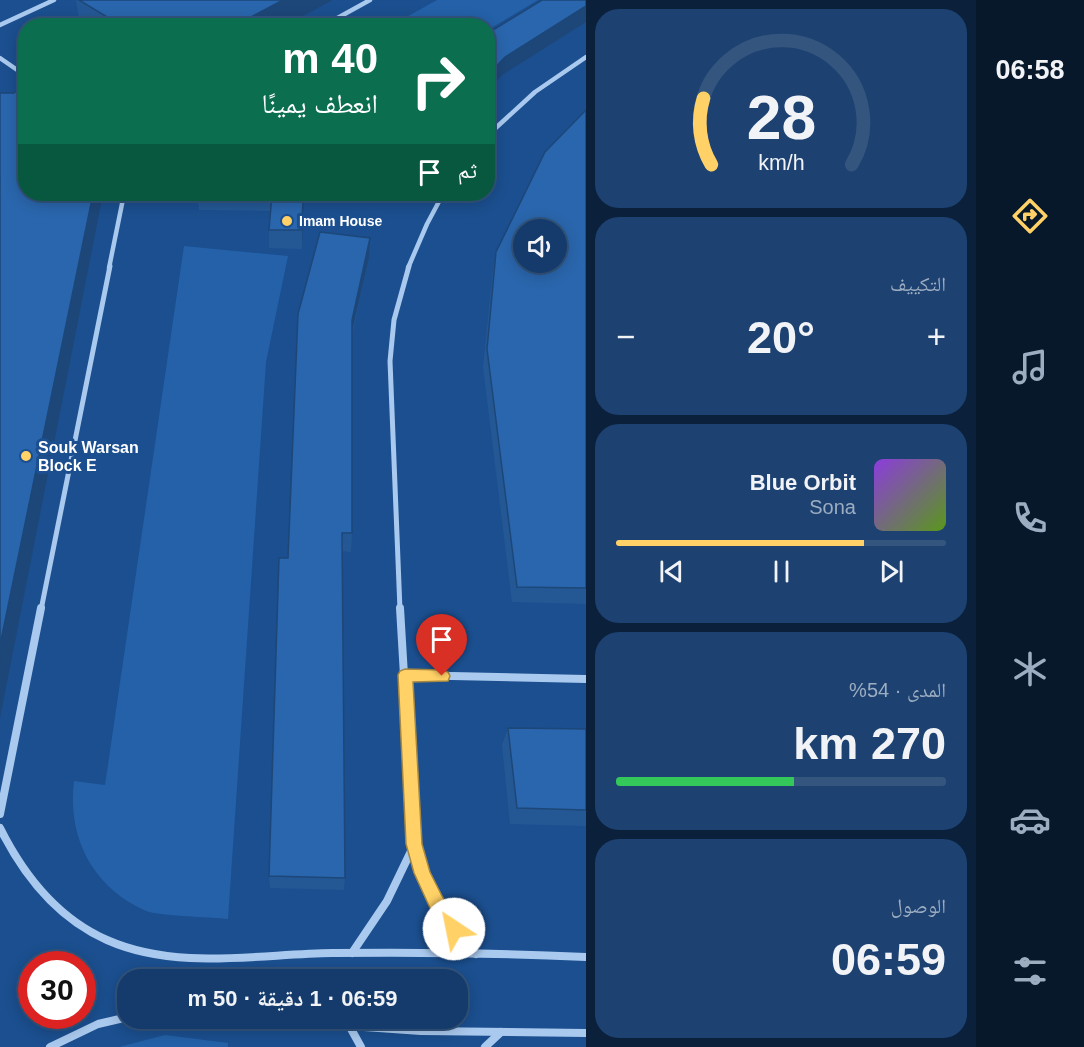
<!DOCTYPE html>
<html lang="ar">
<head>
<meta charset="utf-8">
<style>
	body { margin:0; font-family:Arial,"Noto Naskh Arabic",sans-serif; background:#1d4271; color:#f1f3f6; direction:rtl; height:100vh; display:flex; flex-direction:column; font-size:22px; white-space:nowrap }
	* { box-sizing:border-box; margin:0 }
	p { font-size:20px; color:#9dadc1 }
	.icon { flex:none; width:33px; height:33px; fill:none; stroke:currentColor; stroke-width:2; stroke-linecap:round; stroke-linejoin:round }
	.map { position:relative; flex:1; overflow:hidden; direction:ltr }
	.panel { display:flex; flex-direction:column; gap:9px; padding:9px; background:#0b203b; width:390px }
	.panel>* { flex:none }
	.top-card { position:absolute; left:18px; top:18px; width:477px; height:183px; border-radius:24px; box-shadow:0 3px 15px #0003,0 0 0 2px #33557e; direction:rtl; background:#0b6e4f; color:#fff; overflow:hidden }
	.fabs { position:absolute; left:513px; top:219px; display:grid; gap:12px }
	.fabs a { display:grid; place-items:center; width:54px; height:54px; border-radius:50%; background:#143b6b; box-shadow:0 3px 15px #0003,0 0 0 2px #33557e; font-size:30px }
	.speed { position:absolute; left:18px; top:951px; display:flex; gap:12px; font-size:30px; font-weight:700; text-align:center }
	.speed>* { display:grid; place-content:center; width:78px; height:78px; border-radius:50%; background:#143b6b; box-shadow:0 3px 15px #0003,0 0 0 2px #33557e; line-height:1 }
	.speed .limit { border:9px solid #d22; background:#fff; color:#111 }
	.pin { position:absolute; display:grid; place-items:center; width:51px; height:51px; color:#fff; margin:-62px -26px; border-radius:50% 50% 50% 0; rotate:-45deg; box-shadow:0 0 6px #0007 }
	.pin .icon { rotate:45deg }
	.me { position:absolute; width:66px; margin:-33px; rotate:326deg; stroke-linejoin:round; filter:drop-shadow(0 0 4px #0008) }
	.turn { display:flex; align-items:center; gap:21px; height:126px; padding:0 18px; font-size:27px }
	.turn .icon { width:78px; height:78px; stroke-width:2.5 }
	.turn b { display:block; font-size:42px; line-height:51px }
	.then { display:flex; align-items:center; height:57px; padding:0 18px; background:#0003; gap:12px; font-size:22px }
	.big { font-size:45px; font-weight:800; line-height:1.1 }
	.panel .widget { flex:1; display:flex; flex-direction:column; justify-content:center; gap:9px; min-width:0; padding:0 21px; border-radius:24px; background:#1d4271 }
	.panel .dial { align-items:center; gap:0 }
	.dial svg { height:156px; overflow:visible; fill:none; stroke:#33557e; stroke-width:7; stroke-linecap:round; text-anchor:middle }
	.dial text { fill:#f1f3f6; stroke:none }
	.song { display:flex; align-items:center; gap:18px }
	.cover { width:72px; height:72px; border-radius:9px; background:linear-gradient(135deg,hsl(270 70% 55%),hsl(90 70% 35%)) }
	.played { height:6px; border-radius:3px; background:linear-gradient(90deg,#ffd166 75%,#33557e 75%) }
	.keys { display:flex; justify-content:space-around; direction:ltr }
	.heat { display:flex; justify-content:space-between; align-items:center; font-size:33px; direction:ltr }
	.charge { height:9px; border-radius:4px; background:linear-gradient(90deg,#34c759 54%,#33557e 0) }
	.trip { position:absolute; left:117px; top:969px; width:351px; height:60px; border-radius:24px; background:#143b6b; box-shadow:0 3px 15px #0003,0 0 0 2px #33557e; font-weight:800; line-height:60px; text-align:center; direction:rtl }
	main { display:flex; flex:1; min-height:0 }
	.tabs { display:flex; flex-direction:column; width:108px; justify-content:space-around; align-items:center; background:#08182b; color:#9dadc1 }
	.tabs .icon { width:42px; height:42px }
	.tabs .active { color:#ffd166 }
	.tabs b { font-size:27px; color:#f1f3f6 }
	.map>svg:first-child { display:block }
	.green { fill:#2461a8 }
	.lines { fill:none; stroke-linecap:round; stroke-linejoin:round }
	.street-far2 { stroke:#a9c9ee; stroke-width:4.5 }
	.street-far1 { stroke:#a9c9ee; stroke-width:5 }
	.street { stroke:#a9c9ee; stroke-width:8 }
	.wall { fill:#245895 }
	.shaded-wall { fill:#1d4779 }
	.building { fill:#2a66ad; stroke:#1d4779; stroke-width:1.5; fill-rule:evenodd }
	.route { fill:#ffd166; stroke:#a68842; stroke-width:1.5 }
	.poi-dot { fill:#ffd166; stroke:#1b4f8f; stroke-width:2 }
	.labels { text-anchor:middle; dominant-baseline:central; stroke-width:6; stroke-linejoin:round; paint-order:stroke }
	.far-poi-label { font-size:14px; font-weight:bold; fill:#fff; stroke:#1b4f8f; text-anchor:start }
	.poi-label { font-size:16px; font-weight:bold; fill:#fff; stroke:#1b4f8f; text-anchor:start }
</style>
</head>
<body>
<main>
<nav class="tabs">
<b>06:58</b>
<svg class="icon active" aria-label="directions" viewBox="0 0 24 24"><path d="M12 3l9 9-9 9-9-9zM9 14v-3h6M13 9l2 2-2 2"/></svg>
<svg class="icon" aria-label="music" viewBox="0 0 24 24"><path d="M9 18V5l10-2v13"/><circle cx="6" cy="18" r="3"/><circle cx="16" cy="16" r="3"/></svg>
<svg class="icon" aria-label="phone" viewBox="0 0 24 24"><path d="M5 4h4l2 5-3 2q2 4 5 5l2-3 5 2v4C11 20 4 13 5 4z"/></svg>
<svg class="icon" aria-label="climate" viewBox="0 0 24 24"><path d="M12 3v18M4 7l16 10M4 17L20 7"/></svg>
<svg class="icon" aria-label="car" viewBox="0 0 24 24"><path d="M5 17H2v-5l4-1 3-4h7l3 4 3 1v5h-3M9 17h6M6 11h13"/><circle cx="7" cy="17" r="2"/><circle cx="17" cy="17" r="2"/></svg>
<svg class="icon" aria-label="filters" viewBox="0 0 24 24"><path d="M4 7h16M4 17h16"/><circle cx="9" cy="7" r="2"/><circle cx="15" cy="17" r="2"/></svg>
</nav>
<section class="panel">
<div class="widget dial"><svg viewBox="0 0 100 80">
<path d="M14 69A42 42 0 1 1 86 69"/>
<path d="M14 69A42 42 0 0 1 10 35" stroke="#ffd166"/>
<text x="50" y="56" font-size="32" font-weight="700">28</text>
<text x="50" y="72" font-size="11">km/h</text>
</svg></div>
<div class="widget"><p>التكييف</p>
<div class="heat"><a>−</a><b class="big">20°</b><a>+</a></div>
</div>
<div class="widget">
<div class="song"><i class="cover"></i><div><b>Blue Orbit</b><p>Sona</p></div></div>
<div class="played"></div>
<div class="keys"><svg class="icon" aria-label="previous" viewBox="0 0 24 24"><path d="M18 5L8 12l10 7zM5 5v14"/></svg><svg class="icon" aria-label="pause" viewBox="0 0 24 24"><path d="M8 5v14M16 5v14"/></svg><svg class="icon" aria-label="next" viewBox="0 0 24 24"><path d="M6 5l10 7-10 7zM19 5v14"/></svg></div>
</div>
<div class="widget"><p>المدى · 54%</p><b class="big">270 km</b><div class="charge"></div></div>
<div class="widget"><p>الوصول</p><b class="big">06:59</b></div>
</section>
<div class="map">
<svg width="586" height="1047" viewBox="0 0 586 1047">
	<rect width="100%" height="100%" fill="#1b4f8f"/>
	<g class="green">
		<polygon points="437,0 538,0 488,30 488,26 392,25"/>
		<path d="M184,246l104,10 -22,106 -38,557c-18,-2 -68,-3 -82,-8 -53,-23 -79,-73 -72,-130l31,4z"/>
		<polygon points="165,1035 228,1043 228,1047 119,1047"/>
	</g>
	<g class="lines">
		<g class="street-far2">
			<polyline points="0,25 54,0"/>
			<polyline points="323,26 370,0"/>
			<polyline points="0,58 26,76"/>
			<polyline points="488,135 535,92 586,57"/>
			<polyline points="109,268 124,194"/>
			<polyline points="408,268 427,224 443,194"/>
		</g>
		<g class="street-far1">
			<polyline points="41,610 110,266"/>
			<polyline points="400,610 390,361 394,320 409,266"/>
		</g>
		<g class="street">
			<path d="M400,608l14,236c13,42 33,76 62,110"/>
			<polyline points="405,675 586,679"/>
			<polyline points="0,814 41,608"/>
			<path d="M0,828c24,48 57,90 107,112 70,31 152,14 225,13 85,-1 169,0 254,4"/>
			<polyline points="352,953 387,901 414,845"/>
			<polyline points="238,1018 421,1031 586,1033"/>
			<polyline points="350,1027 361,1047"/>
			<polyline points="50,1047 98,1024 128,1017"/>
			<polyline points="485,1047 501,1032"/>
		</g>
	</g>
	<g class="wall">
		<polygon points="76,0 333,0 285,26 82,26 80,25"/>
		<polygon points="586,110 586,604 512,602 483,367 493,270 496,252"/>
		<polygon points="197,194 304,194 302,249 269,248 269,230 270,211 199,210"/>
		<polygon points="370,238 369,258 352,335 352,533 351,552 342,551 345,878 344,890 270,888 269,876 288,558"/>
		<polygon points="508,728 586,729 586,826 510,824 502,745"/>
	</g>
	<g class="shaded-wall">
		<polygon points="283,0 333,0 285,26 234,26"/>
		<polygon points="586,6 586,22 502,75 488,90 488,75 505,57"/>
		<polygon points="93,194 103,194 0,718 0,645"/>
		<polygon points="303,194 304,194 302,249 302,230"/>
		<polygon points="370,238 369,258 350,340 352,320"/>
	</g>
	<g class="building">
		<polygon points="79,0 283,0 234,26 99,26 109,18"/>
		<polygon points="542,0 586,0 586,6 505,57 488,75 488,33"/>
		<polygon points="26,84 26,194 93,194 0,645 0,93 14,93"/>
		<path d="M586,110v478l-69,-1 -30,-238 9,-97 49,-100zM524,230h32v32h-32z"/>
		<polygon points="272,194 303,194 302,230 269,230"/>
		<polygon points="320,232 370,238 352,320 352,533 342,533 345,878 269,876 279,558 288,558 298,314"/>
		<polygon points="508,728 586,729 586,810 517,808"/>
	</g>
	<polygon class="route" points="405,669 442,670 448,672 450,676 448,681 413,682 422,844 430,872 442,896 462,929 460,935 454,938 448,935 430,908 414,873 406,844 398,675 400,671"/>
	<g class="poi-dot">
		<circle cx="287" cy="221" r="6"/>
		<circle cx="26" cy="456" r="6"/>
	</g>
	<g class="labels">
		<g class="far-poi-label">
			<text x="299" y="221">Imam House</text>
		</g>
		<g class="poi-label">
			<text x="38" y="447">Souk Warsan<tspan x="38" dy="18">Block E</tspan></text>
		</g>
	</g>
</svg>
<div class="fabs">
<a><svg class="icon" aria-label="sound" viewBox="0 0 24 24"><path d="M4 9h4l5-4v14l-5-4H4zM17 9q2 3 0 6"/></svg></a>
</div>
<div class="speed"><div class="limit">30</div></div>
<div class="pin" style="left:442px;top:676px;background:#d93025"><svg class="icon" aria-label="arrive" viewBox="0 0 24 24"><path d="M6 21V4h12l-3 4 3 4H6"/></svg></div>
<svg class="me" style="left:454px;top:929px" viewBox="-20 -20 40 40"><circle r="19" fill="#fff"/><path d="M0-13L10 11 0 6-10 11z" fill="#ffd166"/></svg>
<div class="trip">06:59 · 1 دقيقة · 50 m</div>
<div class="top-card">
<div class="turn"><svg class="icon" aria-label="right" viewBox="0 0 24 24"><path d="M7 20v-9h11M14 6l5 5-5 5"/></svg><div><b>40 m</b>انعطف يمينًا</div></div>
<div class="then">ثم<svg class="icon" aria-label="arrive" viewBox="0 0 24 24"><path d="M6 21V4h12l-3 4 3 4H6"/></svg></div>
</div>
</div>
</main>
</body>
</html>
